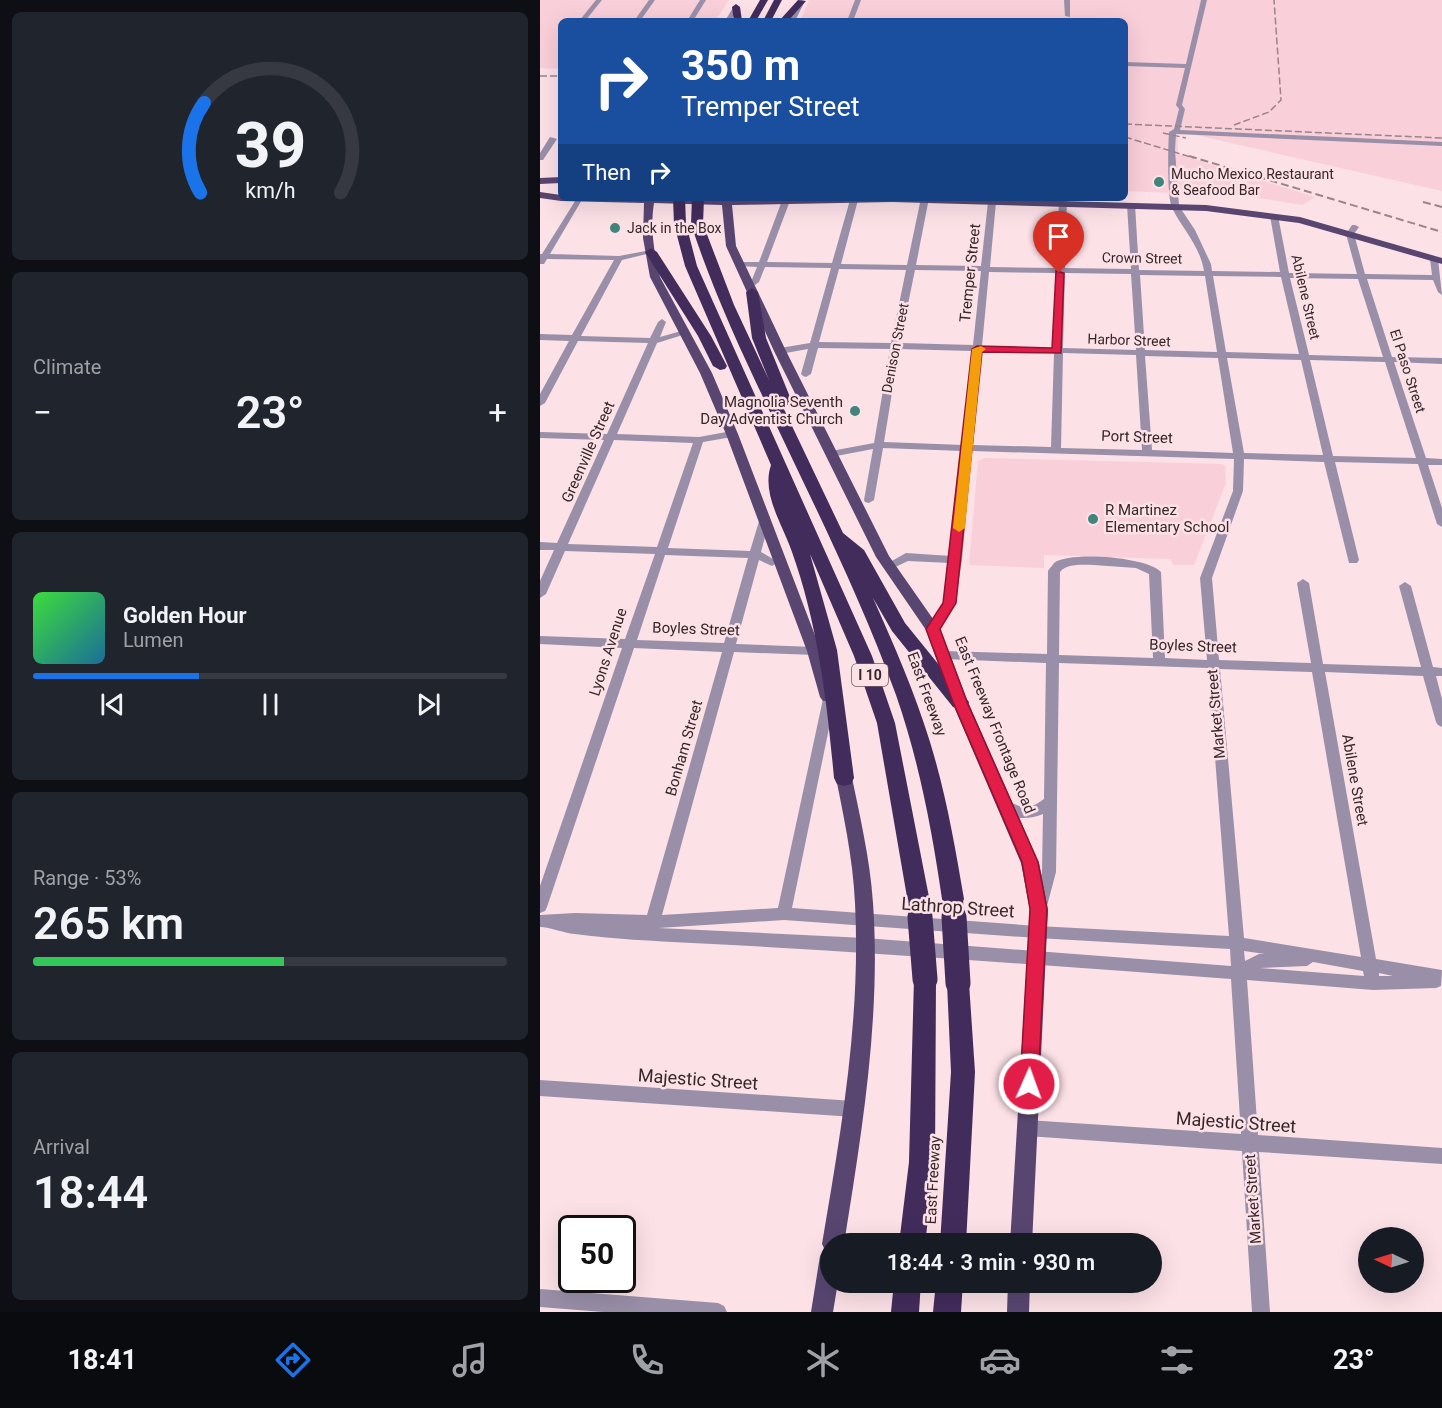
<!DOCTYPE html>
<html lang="en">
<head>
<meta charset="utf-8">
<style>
	body { margin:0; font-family:Roboto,sans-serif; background:#20242c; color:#f1f3f6; height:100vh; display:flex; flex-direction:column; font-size:22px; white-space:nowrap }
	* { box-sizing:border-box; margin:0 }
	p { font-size:20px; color:#9ea1a6 }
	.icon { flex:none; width:33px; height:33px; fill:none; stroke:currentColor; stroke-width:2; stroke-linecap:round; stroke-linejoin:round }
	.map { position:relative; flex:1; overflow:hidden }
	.sheet { display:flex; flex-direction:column; gap:12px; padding:12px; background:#0d0f14; width:540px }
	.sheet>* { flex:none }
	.top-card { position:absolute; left:18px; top:18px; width:570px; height:183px; border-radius:9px; box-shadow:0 6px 24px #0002; background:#1a4fa0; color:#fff; overflow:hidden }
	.needle { width:39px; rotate:274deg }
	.controls { position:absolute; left:818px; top:1227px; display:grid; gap:12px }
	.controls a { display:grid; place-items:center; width:66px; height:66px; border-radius:50%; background:#171b24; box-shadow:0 6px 24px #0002; font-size:30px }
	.speed { position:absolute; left:18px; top:1215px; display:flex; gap:12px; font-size:30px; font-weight:700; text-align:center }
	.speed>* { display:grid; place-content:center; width:78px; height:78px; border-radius:50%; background:#171b24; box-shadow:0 6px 24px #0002; line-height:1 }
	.speed .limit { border:3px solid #111; border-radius:9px; background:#fff; color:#111 }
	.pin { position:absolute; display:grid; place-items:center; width:51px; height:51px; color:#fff; margin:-62px -26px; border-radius:50% 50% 50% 0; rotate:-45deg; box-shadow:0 0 6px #0007 }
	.pin .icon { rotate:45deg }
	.me { position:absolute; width:66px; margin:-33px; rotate:2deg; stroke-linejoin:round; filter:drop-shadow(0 0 4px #0008) }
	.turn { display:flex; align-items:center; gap:21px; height:126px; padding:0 24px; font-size:27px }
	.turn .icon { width:78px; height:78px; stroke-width:2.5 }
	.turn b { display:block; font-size:42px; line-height:51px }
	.then { display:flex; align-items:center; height:57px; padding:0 24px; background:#0003; gap:12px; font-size:22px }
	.big { font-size:45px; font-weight:600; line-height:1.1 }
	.sheet .tile { flex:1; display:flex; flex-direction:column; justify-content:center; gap:9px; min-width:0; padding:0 21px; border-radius:9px; background:#20242c }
	.sheet .dial { align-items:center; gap:0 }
	.dial svg { height:156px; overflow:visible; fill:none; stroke:#363941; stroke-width:7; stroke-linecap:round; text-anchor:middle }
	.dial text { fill:#f1f3f6; stroke:none }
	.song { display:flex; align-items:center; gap:18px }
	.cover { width:72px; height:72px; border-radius:9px; background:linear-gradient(135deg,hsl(120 70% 55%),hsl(200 70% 35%)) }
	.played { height:6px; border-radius:3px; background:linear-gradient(90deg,#1a73e8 35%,#363941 35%) }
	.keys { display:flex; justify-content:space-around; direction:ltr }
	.heat { display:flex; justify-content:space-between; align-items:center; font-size:33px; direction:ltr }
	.charge { height:9px; border-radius:4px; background:linear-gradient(90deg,#34c759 53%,#363941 0) }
	.trip { position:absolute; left:280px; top:1233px; width:342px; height:60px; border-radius:30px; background:#171b24; box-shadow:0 6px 24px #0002; font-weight:600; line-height:60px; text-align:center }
	.tabs { display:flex; height:96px; justify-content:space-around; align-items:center; background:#090b0e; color:#9ea1a6 }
	.tabs .icon { width:42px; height:42px }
	.tabs .active { color:#1a73e8 }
	.tabs b { font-size:27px; color:#f1f3f6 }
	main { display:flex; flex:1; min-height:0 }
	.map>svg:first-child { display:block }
	.built { fill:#f9cfd9 }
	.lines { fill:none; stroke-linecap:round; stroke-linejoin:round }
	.minor { fill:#998fa8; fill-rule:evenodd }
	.major { fill:#584671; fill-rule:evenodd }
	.highway { fill:#422c5c; fill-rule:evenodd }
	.rail-far1 { stroke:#9a8489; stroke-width:1.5; stroke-dasharray:7 3; stroke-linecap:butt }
	.rail { stroke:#9a8489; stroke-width:2; stroke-dasharray:8 4; stroke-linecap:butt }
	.highway-bridge-far2 { stroke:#422c5c; stroke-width:12 }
	.highway-bridge-far1 { stroke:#422c5c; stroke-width:20 }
	.highway-bridge { stroke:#422c5c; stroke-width:25 }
	.route { fill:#e11d48; stroke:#92132f; stroke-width:1.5 }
	.slow { fill:#f59e0b }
	.poi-dot { fill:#3f857b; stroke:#fce1e7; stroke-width:2 }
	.labels { text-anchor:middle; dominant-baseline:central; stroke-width:5; stroke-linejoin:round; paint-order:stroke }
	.far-poi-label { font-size:14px; fill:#36262a; stroke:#fce1e7; text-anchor:start }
	.far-street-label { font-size:14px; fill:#36262a; stroke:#fce1e7 }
	.shield { fill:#fce1e7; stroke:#715e63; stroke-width:1.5 }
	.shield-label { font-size:14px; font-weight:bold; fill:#36262a }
	.street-label { font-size:15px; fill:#36262a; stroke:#fce1e7 }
	.poi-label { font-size:15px; fill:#36262a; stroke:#fce1e7; text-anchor:end }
	.near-street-label { font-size:18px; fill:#36262a; stroke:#fce1e7 }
</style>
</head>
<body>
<main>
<section class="sheet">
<div class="tile dial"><svg viewBox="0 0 100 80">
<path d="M14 69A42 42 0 1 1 86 69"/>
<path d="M14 69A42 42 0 0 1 16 23" stroke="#1a73e8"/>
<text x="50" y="56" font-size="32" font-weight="700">39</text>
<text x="50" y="72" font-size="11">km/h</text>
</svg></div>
<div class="tile"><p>Climate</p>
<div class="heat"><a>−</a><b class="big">23°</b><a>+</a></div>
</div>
<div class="tile">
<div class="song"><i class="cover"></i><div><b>Golden Hour</b><p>Lumen</p></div></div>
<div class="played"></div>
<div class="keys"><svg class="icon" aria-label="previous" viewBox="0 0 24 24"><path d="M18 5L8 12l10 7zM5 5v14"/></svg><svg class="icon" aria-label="pause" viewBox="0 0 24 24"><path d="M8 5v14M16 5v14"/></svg><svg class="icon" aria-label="next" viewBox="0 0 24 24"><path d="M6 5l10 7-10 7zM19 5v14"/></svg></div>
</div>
<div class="tile"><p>Range · 53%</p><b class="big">265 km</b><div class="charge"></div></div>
<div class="tile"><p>Arrival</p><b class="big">18:44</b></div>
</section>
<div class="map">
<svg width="902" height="1312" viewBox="0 0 902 1312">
	<rect width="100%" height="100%" fill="#fce1e7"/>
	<g class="built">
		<polygon points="0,0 189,0 175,21 21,21 21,69 0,68"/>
		<polygon points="269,0 902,0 902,191 638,131 638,154 775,197 762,205 706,196 585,191 585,21 260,21"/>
		<polygon points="444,458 682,464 685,466 686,483 654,565 633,565 631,559 504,555 504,568 429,565 438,461"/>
	</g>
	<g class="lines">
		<g class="minor">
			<polygon points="56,0 62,0 45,21 39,21"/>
			<polygon points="109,0 115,0 100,21 94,21"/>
			<polygon points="160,0 166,0 153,21 147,21"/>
			<polygon points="260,0 265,1 255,21 249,21"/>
			<polygon points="315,0 321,0 313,21 307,21"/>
			<polygon points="524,0 530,0 530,17 525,16"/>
			<path d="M661,0h6l-25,105 3,4 -5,21 262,12v4l-266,-12 -1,16 4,56 16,24 16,34 1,7 68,1 -10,-56 4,-2 4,2 11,57 68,1 -11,-40 6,-9h3l4,2 -5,7 11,40 67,1 -2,-16 4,-2 4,2 4,36 -4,-3 -5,-12 -66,-1 25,78 50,1v6l-48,-2 32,96 16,1v6h-14l14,43v19l-5,-3 -19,-60 -83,-2 24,98 -2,3h-8l-25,-101 -80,-3 -1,32 -31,87 7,82 92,3 -14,-80 6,-4 6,4 14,81 98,3 -22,-81 6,-4 6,4 22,81 9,1v8h-6l6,23v28l-4,-2 -2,-3 -13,-46 -98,-4 51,287 66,11 -1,16 -5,2 -63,2 -126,-10 11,155 184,13v16l-183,-12 11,160h-18l-10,-161 -215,-15 -6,-2 -2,-6 2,-6 6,-2 214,14 -10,-155c-179,-13 -359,-27 -539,-36 -39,-2 -79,-4 -117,-9 -12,-1 -25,-7 -35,-7v-12l35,-2 72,2 75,-263 -88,-4 -87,259 -2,4 -5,2v-27l82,-238 -82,-4v-8l85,3 30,-85 -90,-3 -19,43 -6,4v-17l14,-31h-14v-8l17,1 47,-103 -64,-2v-6l67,2 41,-91 -70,-2 -33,62 -5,3v-12l29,-53 -29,-1v-6l32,1 42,-75 -67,-1 -3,5h-4v-10h2l35,-56h6l-33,56 69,2 32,-6 4,2 -33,8 -41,76 69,2 8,-16 4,-3 4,3 -6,15 25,-7 4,3 -32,10 -40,91 82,3 33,-6 5,3 -5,3 -29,5 -35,106 82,3 10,-33 5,-3 4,1 1,2 -9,34 17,10 -6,4 -13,-6 -23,84 78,3 6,4 -6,4 -80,-3 -72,263 116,-7 45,-209 2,-3h8l2,3 -43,209 245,18 192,10 -21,-268 -149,-5 -3,209 -9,34 -2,4 -5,2 -5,-2 -2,-4 9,-34 1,-58c-15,6 -36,7 -46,-9l2,-4 5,-1c18,6 21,13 40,-1l2,-136 -102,-4 -6,-4 6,-4 103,3 1,-83c1,-2 5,-6 6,-8 16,-12 93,-6 107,9l4,86 42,2 -7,-82 33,-87 1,-32 -262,-8 -10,109 -7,43 -18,29h-8l-2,-3 16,-26 7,-40 -42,-2 -19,9 -6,-4 23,-13 45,3 11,-105 -79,-3 -9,52 -5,3 -4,-1 -1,-2 9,-51 -42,8 -5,-3 5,-3 43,-8 16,-94 -72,-1 -7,26 -5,3 -3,-1 -2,-2 7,-25 -28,5 -5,-3 5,-3 30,-5 21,-75 -66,-1 -6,15 -4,3 -4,-3 6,-15 -18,-1 -4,-2 4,-2h20l24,-64h8l-24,64 65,1 18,-63 5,-2 3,2 -17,64 66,1 14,-67h8l-13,67 65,1 7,-64 4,-2 4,2 -6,65 67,1 2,-70h8l-2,70 66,1 -4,-64 4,-2 4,2 4,65 65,1c-4,-25 -22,-43 -32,-63 -5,-12 -4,-62 -3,-76l5,-3 5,-20 -3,-4 9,-37 -60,-2v-4l61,2zM299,269l67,1 -15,73 -72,-1zM375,270l66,1 -8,74 -73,-2zM449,272l68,1 -3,75 -72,-2zM525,273l66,1 5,76 -73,-2zM600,275l65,1 12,76 -72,-2zM673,276l68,1 18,77 -73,-2zM750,278l68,1 25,78 -74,-2zM359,349l73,2 -9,94 -79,-3zM442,351l72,2 -3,94 -78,-2zM523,353l73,2 6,95 -81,-2zM605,356l73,2 15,95 -81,-3zM687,358l74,2 22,95 -79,-2zM770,360l75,2 31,96 -83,-2zM74,440l79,3 -36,104 -89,-3zM125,555l83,3 -24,85 -87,-3zM554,565l42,3 13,6 4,84 -94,-3 1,-83c7,-9 23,-7 34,-7zM680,669l92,3 49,285 -117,-19zM244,920l253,18 193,11 1,17 -366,-28 -207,-10zM704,951l21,3h-6l-14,7zM773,962l50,9 1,5 -104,-8 47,-2zM839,973l14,3h-14z"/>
			<polygon points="194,6 199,7 191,21 185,21"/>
			<polygon points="10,137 17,139 3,160 0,160 0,153"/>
			<polygon points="0,1080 314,1101 320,1103 322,1109 320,1115 314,1117 0,1096"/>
			<polygon points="0,1289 178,1303 184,1306 187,1312 63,1312 0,1307"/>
		</g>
		<g class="major">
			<polygon points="21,177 21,183 0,184 0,178"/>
			<path d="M0,192l21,3v3l205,2 191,-2 249,7 94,12 142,41v6l-143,-41 -93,-12 -314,-9 -160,3 4,41 50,105 103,205 51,73 28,73 71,161 9,47 -16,334h-22l20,-334 -9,-47 -69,-161 -26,-72 -50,-73 -102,-206 -48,-105 -4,-41 -68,-2c-4,25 0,50 6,74l52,96 26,61 83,217 15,46 -3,4h-10l-3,-4 -13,-46 -81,-217 -26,-61 -50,-96 -7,-39 1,-35 -83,-2 -21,-3z"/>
			<path d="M302,762l6,1 2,5c9,45 20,89 23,135 8,114 -11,228 -29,341h-13v38h7l-5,30h-22l9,-56 4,-8 -2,-4c19,-112 39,-226 33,-341 -2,-45 -12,-90 -21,-135l2,-5z"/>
			<polygon points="468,1282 490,1282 489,1312 467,1312"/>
		</g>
		<g class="highway">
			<polygon points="220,0 228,0 216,21 208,21"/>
			<polygon points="234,0 242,0 231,21 223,21"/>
			<polygon points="258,0 266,1 248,21 239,21"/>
			<polygon points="196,4 200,7 202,21 194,21 192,7"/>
			<path d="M140,220l6,4 11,42 175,390 23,67 34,174 -3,6 -8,3 -8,-3 -3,-6 -30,-174 -23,-67 -44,-102 27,96 17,128 -3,6 -7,2 -7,-2 -3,-6c-7,-77 -16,-153 -42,-226 -9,-27 -31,-58 -21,-87l-86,-199 -11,-42z"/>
			<path d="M157,220l6,4 31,81 35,75 -17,-42 -6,-46 6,-4 6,4 8,46 26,64 -2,3h-8l61,128 21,17 41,73 64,79 -2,5 -7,2 -7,-2 -61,-76 -19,-33c21,47 42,95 57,144 16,52 25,104 34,157l-3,7 -8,2 -8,-2 -3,-7c-10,-69 -23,-138 -46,-204 -35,-97 -82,-190 -126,-283 -29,-61 -58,-123 -79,-188z"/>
			<polygon points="111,248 117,252 171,336 187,366 185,369 180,370 173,366 158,336 105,252"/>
			<polygon points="385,969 393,972 396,979 395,1162 385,1244 359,1244 369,1162 374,979 377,972"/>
			<polygon points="418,973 426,976 429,983 435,1072 426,1244 400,1244 411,1072 407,983 410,976"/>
			<polygon points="354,1282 381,1282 379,1312 351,1312"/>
			<polygon points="396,1282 423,1282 421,1312 393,1312"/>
		</g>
		<g class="rail-far1">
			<polyline points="0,76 21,76"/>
			<polyline points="585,124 902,138"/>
			<polyline points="694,125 729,112 741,100 734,0"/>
			<polyline points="623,133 646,138"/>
			<polyline points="585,137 654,158"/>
		</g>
		<g class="rail">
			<polyline points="649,156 902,232"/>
			<polyline points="883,202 902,207"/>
		</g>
		<g class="highway-bridge-far2">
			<polyline points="139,198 140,224"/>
			<polyline points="157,224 158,198"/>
		</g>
		<g class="highway-bridge-far1">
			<polyline points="378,897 380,918"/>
			<polyline points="413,899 414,918"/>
		</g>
		<g class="highway-bridge">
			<polyline points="380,917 385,979"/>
			<polyline points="414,917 418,983"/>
		</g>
	</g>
	<polygon class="route" points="516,271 524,273 521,353 442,352 416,603 400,629 427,702 498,862 507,909 498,1084 496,1090 489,1093 483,1090 480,1084 490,909 482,862 413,702 386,629 403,603 432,349 437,346 512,348"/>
	<polygon class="slow" points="441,346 446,349 442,352 425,528 419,532 413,528 432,349"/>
	<g class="poi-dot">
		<circle cx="619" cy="182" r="6"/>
		<circle cx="75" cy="228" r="6"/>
		<circle cx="315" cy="411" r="6"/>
		<circle cx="553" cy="519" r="6"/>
	</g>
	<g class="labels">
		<g class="far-poi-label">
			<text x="631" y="174">Mucho Mexico Restaurant<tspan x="631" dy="16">&amp; Seafood Bar</tspan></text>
			<text x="87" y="228">Jack in the Box</text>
		</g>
		<g class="far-street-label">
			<text transform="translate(602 258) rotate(1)">Crown Street</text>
			<text transform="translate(766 297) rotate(77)">Abilene Street</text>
			<text transform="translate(589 340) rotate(2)">Harbor Street</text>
			<text transform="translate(355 348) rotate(-79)">Denison Street</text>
			<text transform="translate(868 371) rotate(72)">El Paso Street</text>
		</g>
		<rect class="shield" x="312" y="664" width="36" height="22" rx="4.5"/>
		<g class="shield-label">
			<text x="330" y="675">I 10</text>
		</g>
		<g class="street-label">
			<text transform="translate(430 273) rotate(-84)">Tremper Street</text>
			<text transform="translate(597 437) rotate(2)">Port Street</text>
			<text transform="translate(48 452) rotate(-66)">Greenville Street</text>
			<text transform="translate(156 629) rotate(2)">Boyles Street</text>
			<text transform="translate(653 646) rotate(2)">Boyles Street</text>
			<text transform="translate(68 652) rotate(-72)">Lyons Avenue</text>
			<text transform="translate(387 694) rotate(70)">East Freeway</text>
			<text transform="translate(676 714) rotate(-95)">Market Street</text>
			<text transform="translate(455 725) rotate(68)">East Freeway Frontage Road</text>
			<text transform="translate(144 748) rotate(-74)">Bonham Street</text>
			<text transform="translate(815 780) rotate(80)">Abilene Street</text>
			<text transform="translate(393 1180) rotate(-87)">East Freeway</text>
			<text transform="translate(713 1199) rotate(-94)">Market Street</text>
		</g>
		<g class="poi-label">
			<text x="303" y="402">Magnolia Seventh<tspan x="303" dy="17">Day Adventist Church</tspan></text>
			<text x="565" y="510" text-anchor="start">R Martinez<tspan x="565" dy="17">Elementary School</tspan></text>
		</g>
		<g class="near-street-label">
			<text transform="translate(418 907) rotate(4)">Lathrop Street</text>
			<text transform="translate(158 1079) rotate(4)">Majestic Street</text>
			<text transform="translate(696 1122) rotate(4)">Majestic Street</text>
		</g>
	</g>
</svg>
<div class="controls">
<a><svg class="needle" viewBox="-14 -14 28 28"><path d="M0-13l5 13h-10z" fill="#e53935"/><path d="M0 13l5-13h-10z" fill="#9ea1a6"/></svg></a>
</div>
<div class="speed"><div class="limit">50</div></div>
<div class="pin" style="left:519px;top:273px;background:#d93025"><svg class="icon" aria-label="arrive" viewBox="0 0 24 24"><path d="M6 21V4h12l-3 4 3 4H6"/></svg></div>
<svg class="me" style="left:489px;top:1084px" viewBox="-20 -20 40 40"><circle r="17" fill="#e11d48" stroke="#fff" stroke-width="3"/><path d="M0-11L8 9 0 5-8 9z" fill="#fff"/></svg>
<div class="trip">18:44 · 3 min · 930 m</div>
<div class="top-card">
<div class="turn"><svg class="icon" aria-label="right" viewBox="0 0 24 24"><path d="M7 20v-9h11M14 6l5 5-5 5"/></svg><div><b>350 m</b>Tremper Street</div></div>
<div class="then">Then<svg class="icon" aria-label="right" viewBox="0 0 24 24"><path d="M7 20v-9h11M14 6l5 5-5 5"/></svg></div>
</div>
</div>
</main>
<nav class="tabs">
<b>18:41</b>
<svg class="icon active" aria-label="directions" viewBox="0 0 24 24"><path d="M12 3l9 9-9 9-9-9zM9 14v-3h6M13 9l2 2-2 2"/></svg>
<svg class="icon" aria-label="music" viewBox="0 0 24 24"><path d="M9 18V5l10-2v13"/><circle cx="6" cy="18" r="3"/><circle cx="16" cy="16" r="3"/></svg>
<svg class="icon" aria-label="phone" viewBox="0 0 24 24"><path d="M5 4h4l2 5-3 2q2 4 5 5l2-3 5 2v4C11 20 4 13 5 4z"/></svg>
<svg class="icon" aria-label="climate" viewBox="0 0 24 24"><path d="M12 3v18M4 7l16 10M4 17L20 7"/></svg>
<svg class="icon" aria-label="car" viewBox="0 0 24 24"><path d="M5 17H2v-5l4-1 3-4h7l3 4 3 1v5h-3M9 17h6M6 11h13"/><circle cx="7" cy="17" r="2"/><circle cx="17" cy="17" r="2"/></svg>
<svg class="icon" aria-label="filters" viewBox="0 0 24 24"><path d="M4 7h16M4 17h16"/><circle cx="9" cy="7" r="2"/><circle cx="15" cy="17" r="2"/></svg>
<b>23°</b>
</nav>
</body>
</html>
